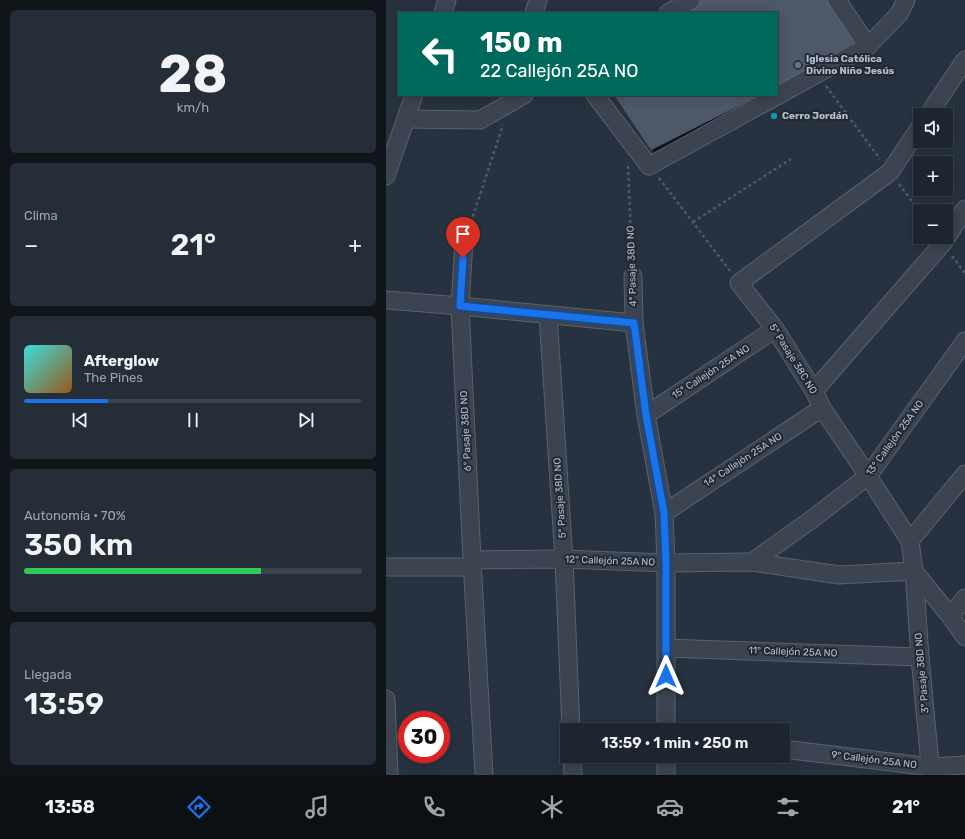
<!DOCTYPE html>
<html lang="es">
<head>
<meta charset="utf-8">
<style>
	body { margin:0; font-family:Rubik,sans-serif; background:#252e38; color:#f1f3f6; height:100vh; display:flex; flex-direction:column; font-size:15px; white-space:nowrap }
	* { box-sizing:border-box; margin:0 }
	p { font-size:13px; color:#a0a5ab }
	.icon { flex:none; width:22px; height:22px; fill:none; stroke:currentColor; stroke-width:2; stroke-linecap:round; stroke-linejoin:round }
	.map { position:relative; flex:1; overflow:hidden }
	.side { display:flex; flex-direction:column; gap:10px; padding:10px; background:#10151a; width:386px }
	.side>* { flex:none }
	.banner { position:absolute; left:12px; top:12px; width:380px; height:84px; border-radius:0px; box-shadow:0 2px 10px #0003,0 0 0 1px #3b434c; background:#00695c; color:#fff; overflow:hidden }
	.buttons { position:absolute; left:527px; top:108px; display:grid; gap:8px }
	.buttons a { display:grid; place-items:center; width:40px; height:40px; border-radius:0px; background:#1d2630; box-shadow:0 2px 10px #0003,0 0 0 1px #3b434c; font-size:20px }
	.speed { position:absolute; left:12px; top:711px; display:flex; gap:8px; font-size:20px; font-weight:700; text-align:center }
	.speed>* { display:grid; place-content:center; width:52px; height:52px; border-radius:50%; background:#1d2630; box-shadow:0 2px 10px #0003,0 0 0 1px #3b434c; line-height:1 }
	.speed .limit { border:6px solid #d22; background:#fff; color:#111 }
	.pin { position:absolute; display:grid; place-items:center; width:34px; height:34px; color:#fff; margin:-41px -17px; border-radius:50% 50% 50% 0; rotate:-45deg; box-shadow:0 0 4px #0007 }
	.pin .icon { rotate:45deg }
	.me { position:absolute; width:44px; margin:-22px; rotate:0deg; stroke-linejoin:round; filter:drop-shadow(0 0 3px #0008) }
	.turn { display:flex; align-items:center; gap:14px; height:84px; padding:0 16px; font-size:18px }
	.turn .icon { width:52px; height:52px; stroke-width:2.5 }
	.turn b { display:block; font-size:28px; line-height:34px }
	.big { font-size:30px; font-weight:600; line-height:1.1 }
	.side .widget { flex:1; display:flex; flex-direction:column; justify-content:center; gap:6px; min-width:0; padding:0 14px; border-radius:6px; background:#252e38 }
	.side .dial { align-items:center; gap:0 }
	.dial b { font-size:52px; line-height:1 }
	.song { display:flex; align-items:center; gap:12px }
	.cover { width:48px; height:48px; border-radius:6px; background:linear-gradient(135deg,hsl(180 70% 55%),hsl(30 70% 35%)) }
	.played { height:4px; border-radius:2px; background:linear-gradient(90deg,#1a73e8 25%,#3b434c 25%) }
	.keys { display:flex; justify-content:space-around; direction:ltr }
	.heat { display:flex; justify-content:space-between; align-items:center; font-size:22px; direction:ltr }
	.charge { height:6px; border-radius:3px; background:linear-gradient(90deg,#34c759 70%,#3b434c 0) }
	.trip { position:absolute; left:174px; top:723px; width:230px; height:40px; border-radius:0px; background:#1d2630; box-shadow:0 2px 10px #0003,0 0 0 1px #3b434c; font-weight:600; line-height:40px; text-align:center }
	.tabs { display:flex; height:64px; justify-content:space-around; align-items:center; background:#0c0f13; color:#a0a5ab }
	.tabs .icon { width:28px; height:28px }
	.tabs .on { color:#1a73e8 }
	.tabs b { font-size:18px; color:#f1f3f6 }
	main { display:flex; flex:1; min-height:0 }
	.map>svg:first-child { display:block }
	.building { fill:#4e5968; filter:url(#shadow) }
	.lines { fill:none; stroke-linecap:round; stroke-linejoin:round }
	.minor-casing { stroke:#59626d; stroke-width:19 }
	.path { stroke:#495d60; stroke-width:2.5; stroke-dasharray:3 3; stroke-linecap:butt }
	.minor { stroke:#3b4450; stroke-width:17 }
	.route-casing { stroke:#114b97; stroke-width:10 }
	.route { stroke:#1a73e8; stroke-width:7 }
	.worship-dot { fill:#6b7280; stroke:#202935; stroke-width:1.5 }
	.culture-dot { fill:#0f9aa8; stroke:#202935; stroke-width:1.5 }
	.labels { text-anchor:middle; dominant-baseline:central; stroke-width:4; stroke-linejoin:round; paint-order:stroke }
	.poi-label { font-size:10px; font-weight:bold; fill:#b8bfca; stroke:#202935; text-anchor:start }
	.street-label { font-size:10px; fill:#b8bfca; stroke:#202935 }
</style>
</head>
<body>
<main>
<section class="side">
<div class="widget dial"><b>28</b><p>km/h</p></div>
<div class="widget"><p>Clima</p>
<div class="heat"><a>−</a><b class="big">21°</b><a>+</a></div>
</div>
<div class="widget">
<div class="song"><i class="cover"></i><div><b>Afterglow</b><p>The Pines</p></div></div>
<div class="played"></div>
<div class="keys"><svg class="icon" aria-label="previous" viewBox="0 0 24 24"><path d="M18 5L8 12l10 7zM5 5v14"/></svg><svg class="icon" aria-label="pause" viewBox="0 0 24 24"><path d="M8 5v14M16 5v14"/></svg><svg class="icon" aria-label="next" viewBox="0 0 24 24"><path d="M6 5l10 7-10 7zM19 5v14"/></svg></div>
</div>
<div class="widget"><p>Autonomía · 70%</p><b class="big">350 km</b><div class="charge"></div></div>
<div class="widget"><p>Llegada</p><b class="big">13:59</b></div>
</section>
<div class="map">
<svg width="579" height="775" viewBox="0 0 579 775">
	<defs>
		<filter id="shadow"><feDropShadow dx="3.5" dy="3.5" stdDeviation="1" flood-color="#0009"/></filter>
	</defs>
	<rect width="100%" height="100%" fill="#273240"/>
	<g class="building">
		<polygon points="314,0 447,0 476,43 391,86 391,13 291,13"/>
		<polygon points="228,95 374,95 265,150"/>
	</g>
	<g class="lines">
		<defs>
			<g id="minor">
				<polyline points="451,0 482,46"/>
				<polyline points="57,13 61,0"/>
				<polyline points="148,13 152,0"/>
				<polyline points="282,13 305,0"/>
				<polyline points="209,95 263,166 482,46 513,14 520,0"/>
				<polyline points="542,115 579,60"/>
				<polyline points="20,119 94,120 138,95"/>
				<polyline points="534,127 504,172 353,283 389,329 428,391 436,408 482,476 524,541 528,571 564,616 579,637"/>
				<polyline points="0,176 28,95"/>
				<polyline points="78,242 74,306 86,560 98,775"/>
				<polyline points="247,276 248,323 260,415 278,513 280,563 280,730"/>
				<polyline points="0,300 74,306 248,323"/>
				<polyline points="162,315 178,559 185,730"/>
				<polyline points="428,391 557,243 579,209"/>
				<polyline points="260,415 389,329"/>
				<polyline points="278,513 436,408"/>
				<polyline points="524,541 579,474"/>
				<polyline points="86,560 178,559 280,563 366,562 453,575 528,571 534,657 545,775"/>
				<polyline points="366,562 425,520 482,476 579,341"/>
				<polyline points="0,567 87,567"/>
				<polyline points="564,616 579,598"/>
				<polyline points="280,648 534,657"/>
				<polyline points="0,699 3,775"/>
				<polyline points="397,749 545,767 579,765"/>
				<polyline points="186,756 187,775"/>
				<polyline points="280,775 280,756"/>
			</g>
		</defs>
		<use href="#minor" class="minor-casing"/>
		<g class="path">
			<polyline points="440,86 494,159"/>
			<polyline points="242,166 246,261"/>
			<polyline points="273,178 344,271"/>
			<polyline points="513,184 534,212"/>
			<polyline points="307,222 405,159"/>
			<polyline points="83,228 117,125"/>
			<polyline points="566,256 579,273"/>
		</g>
		<use href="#minor" class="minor"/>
	</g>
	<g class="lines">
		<defs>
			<polyline id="route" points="77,258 74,306 248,323 260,415 278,513 280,563 280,676"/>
		</defs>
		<use href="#route" class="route-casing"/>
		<use href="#route" class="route"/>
	</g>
	<circle class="worship-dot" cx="412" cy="65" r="4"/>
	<circle class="culture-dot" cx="388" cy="116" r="4"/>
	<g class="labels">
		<g class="poi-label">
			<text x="420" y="59">Iglesia Católica<tspan x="420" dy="12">Divino Niño Jesús</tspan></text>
			<text x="396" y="116">Cerro Jordán</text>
		</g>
		<g class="street-label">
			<text transform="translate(246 266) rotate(-92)">4° Pasaje 38D NO</text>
			<text transform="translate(407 359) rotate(58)">5° Pasaje 38C NO</text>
			<text transform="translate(325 372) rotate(-33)">15° Callejón 25A NO</text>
			<text transform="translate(80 431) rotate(-93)">6° Pasaje 38D NO</text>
			<text transform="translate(509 438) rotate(-54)">13° Callejón 25A NO</text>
			<text transform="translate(357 460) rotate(-33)">14° Callejón 25A NO</text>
			<text transform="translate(174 498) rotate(-94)">5° Pasaje 38D NO</text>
			<text transform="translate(224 561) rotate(2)">12° Callejón 25A NO</text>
			<text transform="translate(407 652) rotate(2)">11° Callejón 25A NO</text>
			<text transform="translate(536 673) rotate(-95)">3° Pasaje 38D NO</text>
			<text transform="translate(488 760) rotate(7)">9° Callejón 25A NO</text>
		</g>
	</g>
</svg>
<div class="buttons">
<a><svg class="icon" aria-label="sound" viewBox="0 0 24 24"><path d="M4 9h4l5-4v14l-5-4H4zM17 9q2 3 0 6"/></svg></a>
<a>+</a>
<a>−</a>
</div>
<div class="speed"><div class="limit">30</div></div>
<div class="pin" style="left:77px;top:258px;background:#d93025"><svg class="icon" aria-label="arrive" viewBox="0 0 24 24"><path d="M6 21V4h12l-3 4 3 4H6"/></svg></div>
<svg class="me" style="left:280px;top:676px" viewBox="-20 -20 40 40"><path d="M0-17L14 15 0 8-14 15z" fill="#1a73e8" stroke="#fff" stroke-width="4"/></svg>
<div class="trip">13:59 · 1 min · 250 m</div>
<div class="banner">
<div class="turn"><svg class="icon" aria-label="left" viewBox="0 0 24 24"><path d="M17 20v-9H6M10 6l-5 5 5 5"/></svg><div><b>150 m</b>22 Callejón 25A NO</div></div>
</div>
</div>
</main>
<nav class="tabs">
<b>13:58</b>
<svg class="icon on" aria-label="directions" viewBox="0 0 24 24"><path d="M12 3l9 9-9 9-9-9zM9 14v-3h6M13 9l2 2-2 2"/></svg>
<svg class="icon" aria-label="music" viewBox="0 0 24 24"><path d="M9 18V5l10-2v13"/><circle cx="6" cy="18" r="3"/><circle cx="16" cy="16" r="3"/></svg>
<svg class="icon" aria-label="phone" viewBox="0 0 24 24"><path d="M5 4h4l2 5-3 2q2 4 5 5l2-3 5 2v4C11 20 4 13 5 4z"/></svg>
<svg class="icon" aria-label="climate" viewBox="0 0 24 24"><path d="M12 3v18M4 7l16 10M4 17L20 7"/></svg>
<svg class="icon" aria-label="car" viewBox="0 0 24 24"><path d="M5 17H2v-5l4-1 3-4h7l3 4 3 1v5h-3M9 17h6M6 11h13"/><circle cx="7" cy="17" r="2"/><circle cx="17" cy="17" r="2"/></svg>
<svg class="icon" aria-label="filters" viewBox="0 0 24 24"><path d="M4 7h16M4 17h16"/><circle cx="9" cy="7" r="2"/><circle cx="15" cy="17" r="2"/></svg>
<b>21°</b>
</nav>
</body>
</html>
